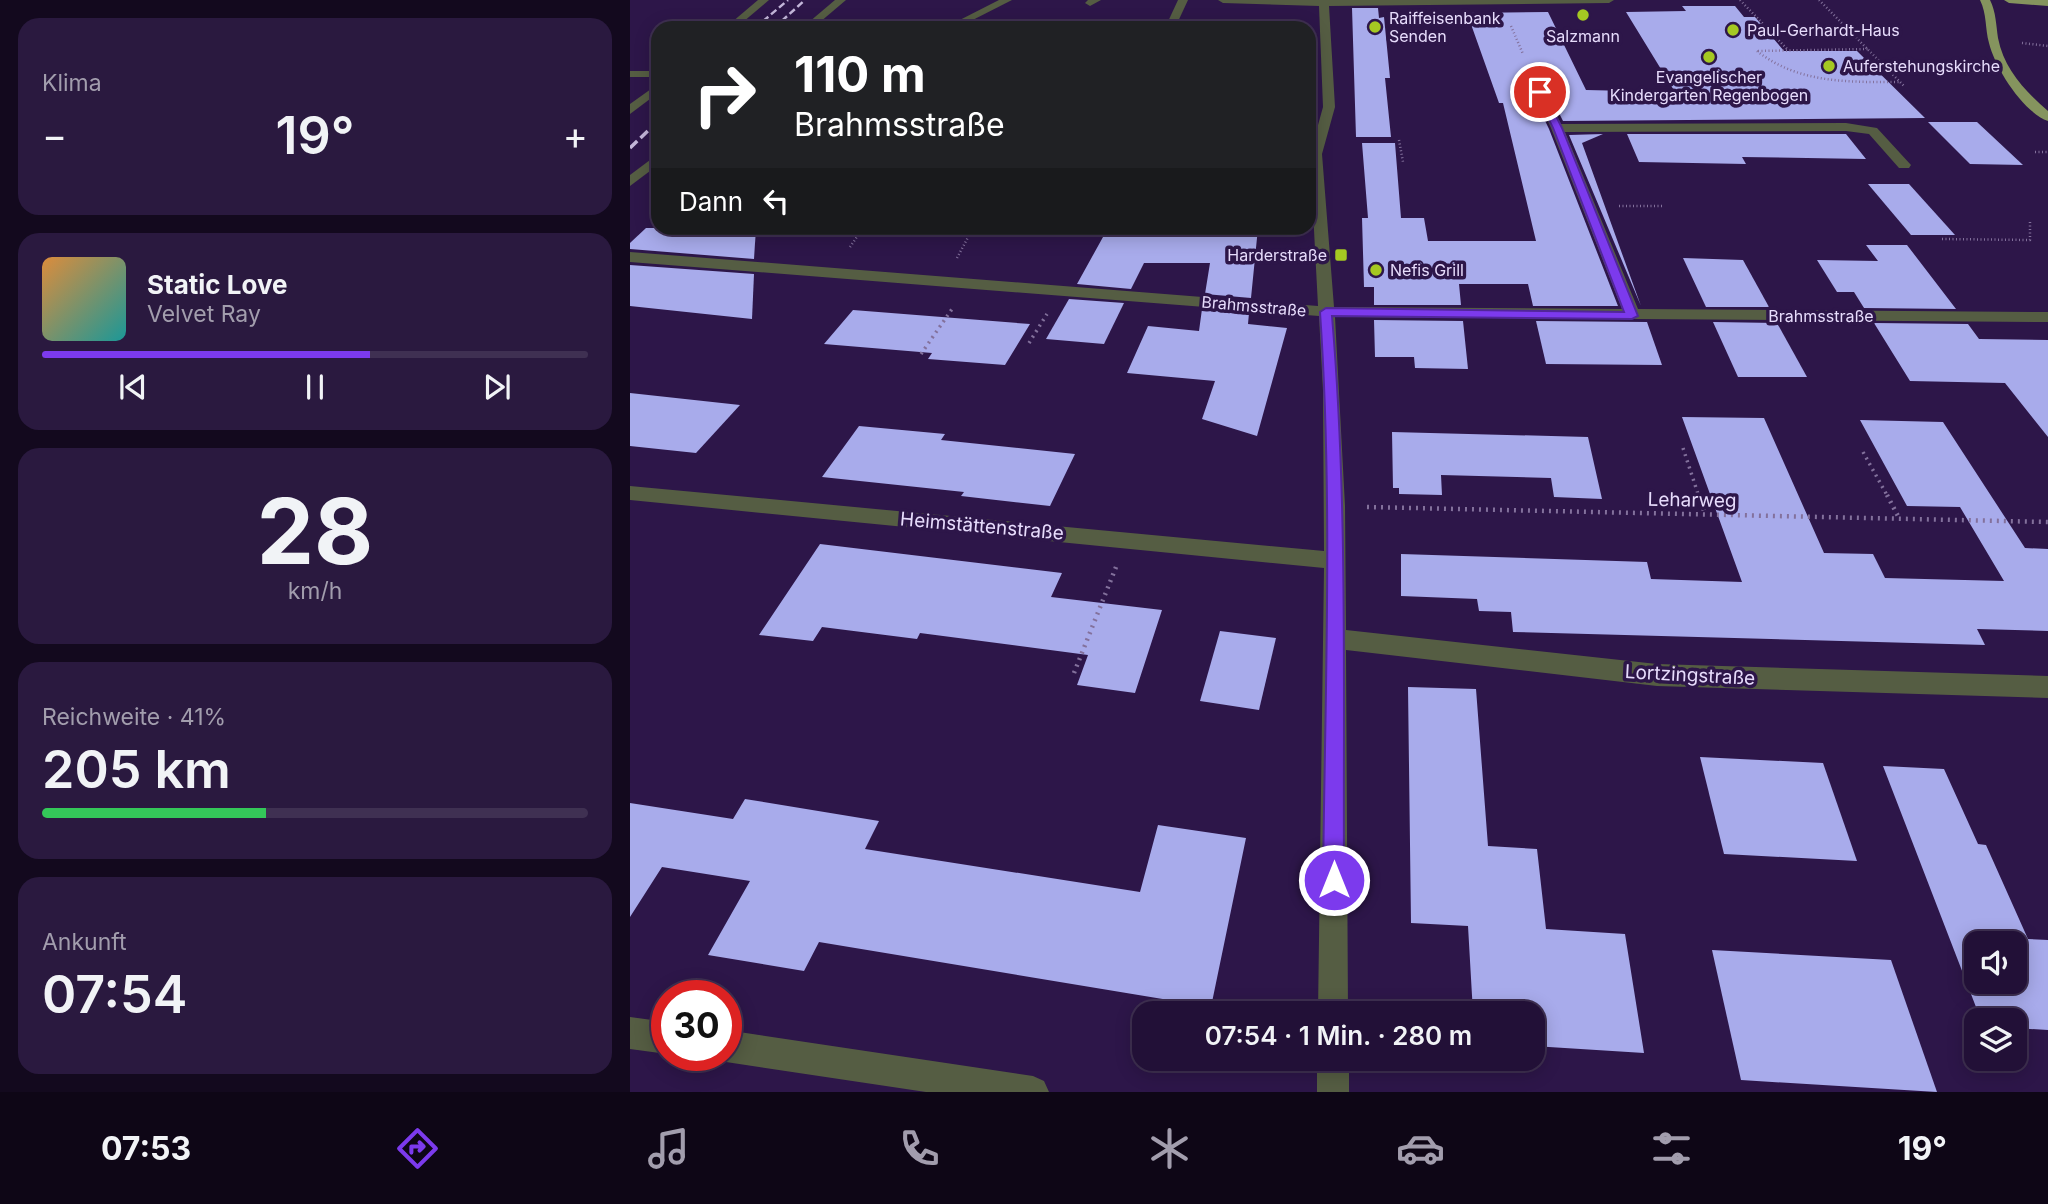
<!DOCTYPE html>
<html lang="de">
<head>
<meta charset="utf-8">
<style>
	body { margin:0; font-family:Inter,sans-serif; background:#2a193f; color:#f1f3f6; height:100vh; display:flex; flex-direction:column; font-size:26px; white-space:nowrap }
	* { box-sizing:border-box; margin:0 }
	p { font-size:23px; color:#a29dad }
	.icon { flex:none; width:38px; height:38px; fill:none; stroke:currentColor; stroke-width:2; stroke-linecap:round; stroke-linejoin:round }
	.map { position:relative; flex:1; overflow:hidden }
	.panel { display:flex; flex-direction:column; gap:18px; padding:18px; background:#13091e; width:630px }
	.panel>* { flex:none }
	.hud { position:absolute; left:21px; top:21px; width:665px; height:214px; border-radius:21px; box-shadow:0 4px 18px #0003,0 0 0 2px #3f3052; background:#202124; color:#fff; overflow:hidden }
	.buttons { position:absolute; left:1334px; top:931px; display:grid; gap:14px }
	.buttons a { display:grid; place-items:center; width:63px; height:63px; border-radius:14px; background:#221037; box-shadow:0 4px 18px #0003,0 0 0 2px #3f3052; font-size:35px }
	.speed { position:absolute; left:21px; top:980px; display:flex; gap:14px; font-size:35px; font-weight:700; text-align:center }
	.speed>* { display:grid; place-content:center; width:91px; height:91px; border-radius:50%; background:#221037; box-shadow:0 4px 18px #0003,0 0 0 2px #3f3052; line-height:1 }
	.speed .limit { border:10px solid #d22; background:#fff; color:#111 }
	.pin { position:absolute; display:grid; place-items:center; width:60px; height:60px; color:#fff; margin:-30px; border:4px solid #fff; border-radius:50%; box-shadow:0 2px 7px #0007 }
	.me { position:absolute; width:77px; margin:-38px; rotate:0deg; stroke-linejoin:round; filter:drop-shadow(0 0 5px #0008) }
	.turn { display:flex; align-items:center; gap:24px; height:147px; padding:0 28px; font-size:32px }
	.turn .icon { width:91px; height:91px; stroke-width:2.5 }
	.turn b { display:block; font-size:49px; line-height:60px }
	.then { display:flex; align-items:center; height:66px; padding:0 28px; background:#0003; gap:14px; font-size:26px }
	.big { font-size:52px; font-weight:600; line-height:1.1 }
	.panel .tile { flex:1; display:flex; flex-direction:column; justify-content:center; gap:10px; min-width:0; padding:0 24px; border-radius:21px; background:#2a193f }
	.panel .dial { align-items:center; gap:0 }
	.dial b { font-size:91px; line-height:1 }
	.song { display:flex; align-items:center; gap:21px }
	.cover { width:84px; height:84px; border-radius:10px; background:linear-gradient(135deg,hsl(30 70% 55%),hsl(180 70% 35%)) }
	.played { height:7px; border-radius:4px; background:linear-gradient(90deg,#7c3aed 60%,#3f3052 60%) }
	.keys { display:flex; justify-content:space-around; direction:ltr }
	.heat { display:flex; justify-content:space-between; align-items:center; font-size:38px; direction:ltr }
	.charge { height:10px; border-radius:5px; background:linear-gradient(90deg,#34c759 41%,#3f3052 0) }
	.trip { position:absolute; left:502px; top:1001px; width:413px; height:70px; border-radius:21px; background:#221037; box-shadow:0 4px 18px #0003,0 0 0 2px #3f3052; font-weight:600; line-height:70px; text-align:center }
	.menu { display:flex; height:112px; justify-content:space-around; align-items:center; background:#0e0616; color:#a29dad }
	.menu .icon { width:49px; height:49px }
	.menu .current { color:#7c3aed }
	.menu b { font-size:32px; color:#f1f3f6 }
	main { display:flex; flex:1; min-height:0 }
	.map>svg:first-child { display:block }
	.building { fill:#a8abeb; fill-rule:evenodd }
	.lines { fill:none; stroke-linecap:round; stroke-linejoin:round }
	.path-far2 { stroke:#83719c; stroke-width:2.5; stroke-dasharray:1 2.5; stroke-linecap:butt }
	.path-far1 { stroke:#83719c; stroke-width:3.5; stroke-dasharray:2 4.5; stroke-linecap:butt }
	.path { stroke:#83719c; stroke-width:4.5; stroke-dasharray:2 5; stroke-linecap:butt }
	.minor { fill:#555d43; fill-rule:evenodd }
	.major { fill:#85945e; fill-rule:evenodd }
	.rail-far1 { stroke:#c3b6d9; stroke-width:2.5; stroke-dasharray:7 3.5; stroke-linecap:butt }
	.rail { stroke:#c3b6d9; stroke-width:3.5; stroke-dasharray:10 4.5; stroke-linecap:butt }
	.route { fill:#7c3aed; stroke:#51269a; stroke-width:2 }
	.poi-dot { fill:#a5c822; stroke:#2d1649; stroke-width:2.5 }
	.labels { text-anchor:middle; dominant-baseline:central; stroke-width:7; stroke-linejoin:round; paint-order:stroke }
	.far-poi-label { font-size:16px; fill:#e7dcfc; stroke:#2d1649; text-anchor:start }
	.far-street-label { font-size:16px; fill:#e7dcfc; stroke:#2d1649 }
	.street-label { font-size:19px; fill:#e7dcfc; stroke:#2d1649 }
</style>
</head>
<body>
<main>
<section class="panel">
<div class="tile"><p>Klima</p>
<div class="heat"><a>−</a><b class="big">19°</b><a>+</a></div>
</div>
<div class="tile">
<div class="song"><i class="cover"></i><div><b>Static Love</b><p>Velvet Ray</p></div></div>
<div class="played"></div>
<div class="keys"><svg class="icon" aria-label="previous" viewBox="0 0 24 24"><path d="M18 5L8 12l10 7zM5 5v14"/></svg><svg class="icon" aria-label="pause" viewBox="0 0 24 24"><path d="M8 5v14M16 5v14"/></svg><svg class="icon" aria-label="next" viewBox="0 0 24 24"><path d="M6 5l10 7-10 7zM19 5v14"/></svg></div>
</div>
<div class="tile dial"><b>28</b><p>km/h</p></div>
<div class="tile"><p>Reichweite · 41%</p><b class="big">205 km</b><div class="charge"></div></div>
<div class="tile"><p>Ankunft</p><b class="big">07:54</b></div>
</section>
<div class="map">
<svg width="1418" height="1092" viewBox="0 0 1418 1092">
	<rect width="100%" height="100%" fill="#2d1649"/>
	<g class="building">
		<polygon points="1052,6 1105,6 1114,17 1125,17 1154,51 1227,51 1295,118 933,121 909,73 900,69 893,75 919,129 988,306 903,306 898,284 829,284 831,305 744,305 744,287 734,287 732,218 738,218 732,143 765,143 771,218 794,218 798,241 906,241 873,103 869,103 837,13 918,12 956,90 1045,92 996,12 1056,11"/>
		<polygon points="722,8 748,8 749,18 754,17 760,78 755,78 761,137 726,137"/>
		<polygon points="1298,122 1347,122 1393,165 1340,164"/>
		<polygon points="973,134 952,143 1011,306 939,135"/>
		<polygon points="997,134 1216,134 1236,159 1112,157 1116,164 1009,162"/>
		<polygon points="1238,184 1279,184 1325,235 1281,235"/>
		<polygon points="16,228 126,228 124,259 0,249 0,243"/>
		<polygon points="478,228 628,228 621,298 575,294 580,263 514,263 501,289 447,284"/>
		<polygon points="1236,245 1277,245 1326,309 1234,308 1224,292 1207,292 1187,260 1248,261"/>
		<polygon points="1053,258 1113,260 1139,307 1076,307"/>
		<polygon points="0,265 124,274 122,319 0,306"/>
		<polygon points="439,299 494,303 474,344 416,339"/>
		<polygon points="572,309 619,313 618,324 657,328 627,436 572,419 585,381 497,373 518,326 569,331"/>
		<polygon points="223,310 400,324 375,365 298,359 302,353 194,344"/>
		<polygon points="744,320 833,321 838,369 785,368 784,357 745,357"/>
		<polygon points="906,321 1017,322 1032,365 916,364"/>
		<polygon points="1083,322 1147,323 1177,377 1108,377"/>
		<polygon points="1244,323 1338,324 1349,339 1418,340 1418,437 1375,383 1280,381"/>
		<polygon points="0,393 110,405 66,453 0,446"/>
		<polygon points="1052,417 1134,418 1194,553 1243,554 1255,578 1374,581 1330,507 1277,506 1230,420 1313,422 1395,548 1418,549 1418,631 1347,629 1355,645 883,632 881,612 849,611 847,599 771,596 771,554 1017,562 1021,579 1112,582"/>
		<polygon points="229,426 315,434 311,440 445,454 420,506 331,496 334,492 192,477"/>
		<polygon points="762,432 958,437 972,499 924,497 921,478 811,475 812,495 769,494 769,488 763,488"/>
		<polygon points="190,544 432,573 421,597 532,610 505,693 447,685 458,655 290,633 287,639 192,627 183,641 129,635"/>
		<polygon points="590,631 646,638 629,710 570,701"/>
		<polygon points="778,687 846,689 858,846 907,849 916,929 995,934 1014,1053 903,1046 903,1013 843,1013 838,926 781,923"/>
		<polygon points="1070,757 1193,763 1227,861 1094,854"/>
		<path d="M1253,766l61,3 34,75 8,1 42,94 20,1v90l-34,-2v-8h-33zM1346,943h38v39h-38z"/>
		<polygon points="115,799 249,821 235,849 510,892 528,825 616,838 581,1007 189,942 174,971 78,955 120,881 32,867 0,917 0,803 103,819"/>
		<polygon points="1082,950 1261,960 1307,1092 1111,1080"/>
	</g>
	<g class="lines">
		<g class="path-far2">
			<polyline points="1110,0 1158,50"/>
			<polyline points="1189,0 1274,86"/>
			<polyline points="881,26 893,54"/>
			<polyline points="1392,43 1418,46"/>
			<path d="M1127,51c42,33 92,31 143,31"/>
			<polyline points="1128,51 1238,49"/>
			<polyline points="769,140 773,162"/>
			<polyline points="1405,152 1418,152"/>
			<polyline points="989,206 1034,206"/>
			<polyline points="1312,239 1400,240 1400,222"/>
			<polyline points="220,247 233,228"/>
			<polyline points="327,258 343,228"/>
		</g>
		<g class="path-far1">
			<polyline points="399,343 417,314"/>
			<polyline points="291,354 322,309"/>
			<polyline points="1053,448 1069,497"/>
			<polyline points="1233,452 1258,497"/>
		</g>
		<g class="path">
			<polyline points="1069,495 1075,514"/>
			<polyline points="1257,495 1269,518"/>
			<polyline points="737,507 1418,522"/>
			<polyline points="444,673 486,567"/>
		</g>
		<g class="minor">
			<polygon points="128,0 139,0 106,28 95,28"/>
			<polygon points="205,0 216,0 183,28 172,28"/>
			<polygon points="369,0 382,0 327,28 314,28"/>
			<polygon points="471,0 460,6 455,3 458,0"/>
			<polygon points="548,0 558,0 545,28 535,28"/>
			<polygon points="588,0 984,0 979,3 699,6 705,107 692,154 704,307 992,309 921,128 895,74 901,71 907,74 931,124 1216,123 1247,128 1281,165 1279,168 1269,168 1239,134 1216,131 935,132 1008,309 1418,312 1418,322 705,317 715,506 716,630 1027,664 1418,676 1418,698 1027,686 716,650 718,1013 688,1013 694,568 0,500 0,486 694,551 693,391 689,316 0,262 0,252 688,306 680,154 693,107 689,6 593,3"/>
			<rect x="0" y="71" width="28" height="6"/>
			<polygon points="28,84 28,93 0,114 0,104"/>
			<polygon points="28,154 28,165 0,186 0,175"/>
			<polygon points="0,1017 37,1022 37,1054 0,1049"/>
			<polygon points="96,1030 403,1076 414,1081 419,1092 296,1092 96,1062 84,1055 96,1055"/>
			<rect x="687" y="1059" width="32" height="33"/>
		</g>
		<g class="major">
			<path d="M1350,0h10c6,12 6,25 8,38 6,31 27,53 50,73v10c-25,-9 -53,-53 -59,-78 -4,-14 -2,-29 -9,-43z"/>
			<polygon points="1374,0 1418,0 1418,6 1379,3"/>
		</g>
		<g class="rail-far1">
			<polyline points="125,28 158,0"/>
			<polyline points="144,28 175,0"/>
			<polyline points="20,129 28,121"/>
		</g>
		<polyline class="rail" points="0,148 22,127"/>
	</g>
	<path class="route" d="M910,90l4,2 18,36 76,188 -6,3 -300,-3c16,187 11,376 12,564l-3,7 -7,3 -8,-3 -3,-7c2,-189 10,-379 -3,-568l6,-4 298,4 -71,-184 -18,-36z"/>
	<g class="poi-dot">
		<circle cx="953" cy="15" r="7"/>
		<circle cx="745" cy="27" r="7"/>
		<circle cx="1103" cy="30" r="7"/>
		<circle cx="1079" cy="57" r="7"/>
		<circle cx="1199" cy="66" r="7"/>
		<rect x="704" y="248" width="14" height="14" rx="3.5"/>
		<circle cx="746" cy="270" r="7"/>
	</g>
	<g class="labels">
		<g class="far-poi-label">
			<text x="759" y="18">Raiffeisenbank<tspan x="759" dy="18">Senden</tspan></text>
			<text x="1117" y="30">Paul-Gerhardt-Haus</text>
			<text x="953" y="36" text-anchor="middle">Salzmann</text>
			<text x="1213" y="66">Auferstehungskirche</text>
			<text x="1079" y="77" text-anchor="middle">Evangelischer<tspan x="1079" dy="18">Kindergarten Regenbogen</tspan></text>
			<text x="697" y="255" text-anchor="end">Harderstraße</text>
			<text x="760" y="270">Nefis Grill</text>
		</g>
		<g class="far-street-label">
			<text transform="translate(624 306) rotate(5)">Brahmsstraße</text>
			<text x="1191" y="316">Brahmsstraße</text>
		</g>
		<g class="street-label">
			<text transform="translate(1062 500) rotate(1)">Leharweg</text>
			<text transform="translate(352 526) rotate(5)">Heimstättenstraße</text>
			<text transform="translate(1060 675) rotate(3)">Lortzingstraße</text>
		</g>
	</g>
</svg>
<div class="buttons">
<a><svg class="icon" aria-label="sound" viewBox="0 0 24 24"><path d="M4 9h4l5-4v14l-5-4H4zM17 9q2 3 0 6"/></svg></a>
<a><svg class="icon" aria-label="layers" viewBox="0 0 24 24"><path d="M12 4l9 5-9 5-9-5zM3 14l9 5 9-5"/></svg></a>
</div>
<div class="speed"><div class="limit">30</div></div>
<div class="pin" style="left:910px;top:92px;background:#d93025"><svg class="icon" aria-label="arrive" viewBox="0 0 24 24"><path d="M6 21V4h12l-3 4 3 4H6"/></svg></div>
<svg class="me" style="left:704px;top:880px" viewBox="-20 -20 40 40"><circle r="17" fill="#7c3aed" stroke="#fff" stroke-width="3"/><path d="M0-11L8 9 0 5-8 9z" fill="#fff"/></svg>
<div class="trip">07:54 · 1 Min. · 280 m</div>
<div class="hud">
<div class="turn"><svg class="icon" aria-label="right" viewBox="0 0 24 24"><path d="M7 20v-9h11M14 6l5 5-5 5"/></svg><div><b>110 m</b>Brahmsstraße</div></div>
<div class="then">Dann<svg class="icon" aria-label="left" viewBox="0 0 24 24"><path d="M17 20v-9H6M10 6l-5 5 5 5"/></svg></div>
</div>
</div>
</main>
<nav class="menu">
<b>07:53</b>
<svg class="icon current" aria-label="directions" viewBox="0 0 24 24"><path d="M12 3l9 9-9 9-9-9zM9 14v-3h6M13 9l2 2-2 2"/></svg>
<svg class="icon" aria-label="music" viewBox="0 0 24 24"><path d="M9 18V5l10-2v13"/><circle cx="6" cy="18" r="3"/><circle cx="16" cy="16" r="3"/></svg>
<svg class="icon" aria-label="phone" viewBox="0 0 24 24"><path d="M5 4h4l2 5-3 2q2 4 5 5l2-3 5 2v4C11 20 4 13 5 4z"/></svg>
<svg class="icon" aria-label="climate" viewBox="0 0 24 24"><path d="M12 3v18M4 7l16 10M4 17L20 7"/></svg>
<svg class="icon" aria-label="car" viewBox="0 0 24 24"><path d="M5 17H2v-5l4-1 3-4h7l3 4 3 1v5h-3M9 17h6M6 11h13"/><circle cx="7" cy="17" r="2"/><circle cx="17" cy="17" r="2"/></svg>
<svg class="icon" aria-label="filters" viewBox="0 0 24 24"><path d="M4 7h16M4 17h16"/><circle cx="9" cy="7" r="2"/><circle cx="15" cy="17" r="2"/></svg>
<b>19°</b>
</nav>
</body>
</html>
